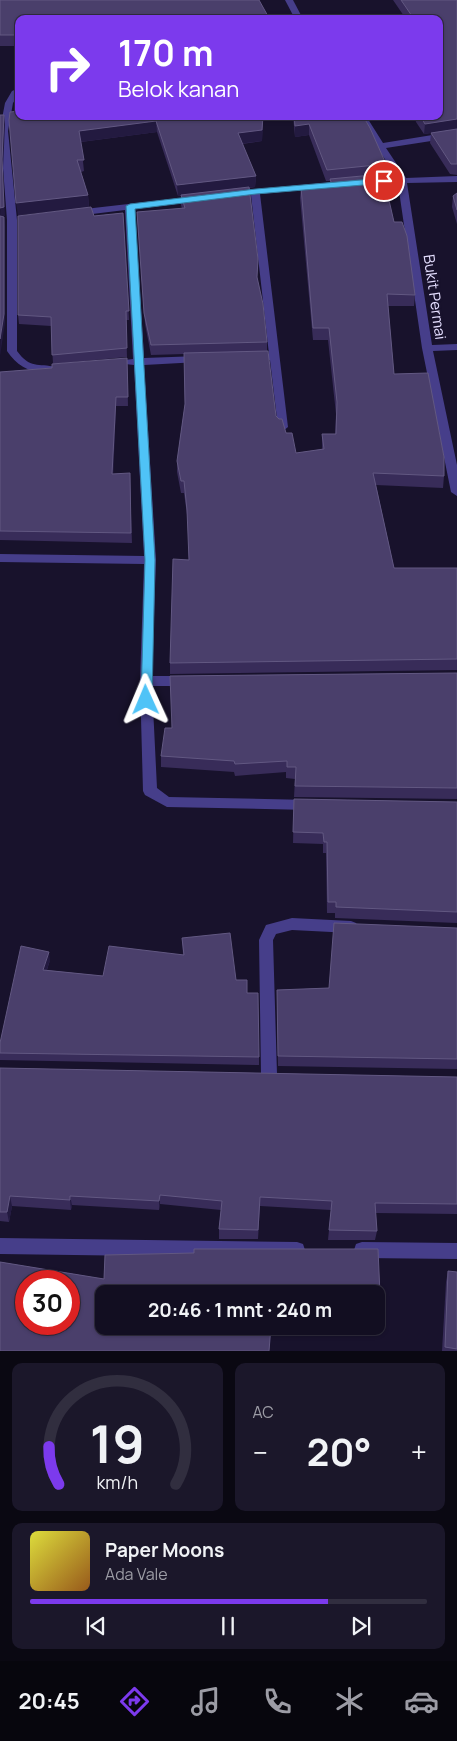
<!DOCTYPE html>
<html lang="id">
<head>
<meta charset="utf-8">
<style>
	body { margin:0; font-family:Manrope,sans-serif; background:#1b172a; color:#f1f3f6; height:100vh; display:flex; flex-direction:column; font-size:19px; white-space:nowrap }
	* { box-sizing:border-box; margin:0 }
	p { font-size:16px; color:#9c9ca5 }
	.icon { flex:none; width:28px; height:28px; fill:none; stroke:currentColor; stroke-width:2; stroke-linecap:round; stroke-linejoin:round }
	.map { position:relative; height:1351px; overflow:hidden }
	.panel { display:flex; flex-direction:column; gap:12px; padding:12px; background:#0a0812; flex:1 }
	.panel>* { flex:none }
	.banner { position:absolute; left:15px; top:15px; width:428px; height:105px; border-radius:10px; box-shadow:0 1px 4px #0004,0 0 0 1px #312e3f; background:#7c3aed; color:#fff; overflow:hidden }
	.speed { position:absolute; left:15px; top:1270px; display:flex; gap:10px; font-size:25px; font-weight:700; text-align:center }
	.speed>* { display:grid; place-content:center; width:65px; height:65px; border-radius:50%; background:#120e21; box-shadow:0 1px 4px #0004,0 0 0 1px #312e3f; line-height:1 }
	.speed .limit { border:8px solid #d22; background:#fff; color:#111 }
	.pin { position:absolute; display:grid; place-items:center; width:42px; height:42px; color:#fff; margin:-21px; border:2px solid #fff; border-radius:50%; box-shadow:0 1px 5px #0007 }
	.me { position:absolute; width:55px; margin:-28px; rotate:359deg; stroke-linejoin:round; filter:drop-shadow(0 0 4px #0008) }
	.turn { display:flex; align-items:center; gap:18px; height:105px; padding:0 20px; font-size:22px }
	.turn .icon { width:65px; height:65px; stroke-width:2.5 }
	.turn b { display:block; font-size:35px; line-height:42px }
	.big { font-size:38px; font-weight:700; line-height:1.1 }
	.panel .card { flex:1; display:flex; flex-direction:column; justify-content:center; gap:8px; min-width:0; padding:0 18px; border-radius:10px; background:#1b172a }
	.panel .dial { align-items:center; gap:0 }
	.dial svg { height:130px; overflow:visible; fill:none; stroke:#312e3f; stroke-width:7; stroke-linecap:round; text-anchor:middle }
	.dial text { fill:#f1f3f6; stroke:none }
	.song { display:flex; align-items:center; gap:15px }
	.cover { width:60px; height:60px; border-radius:8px; background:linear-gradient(135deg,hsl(60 70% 55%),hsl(30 70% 35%)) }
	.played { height:5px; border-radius:2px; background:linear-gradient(90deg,#7c3aed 75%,#312e3f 75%) }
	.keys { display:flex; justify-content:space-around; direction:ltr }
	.heat { display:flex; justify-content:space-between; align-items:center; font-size:28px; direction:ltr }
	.panel .tiles { flex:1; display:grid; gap:12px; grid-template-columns:1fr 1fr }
	.card:last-child { grid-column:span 2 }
	.trip { position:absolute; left:95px; top:1285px; width:290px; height:50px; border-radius:10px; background:#120e21; box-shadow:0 1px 4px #0004,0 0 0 1px #312e3f; font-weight:700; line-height:50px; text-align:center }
	.tabs { display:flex; height:80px; justify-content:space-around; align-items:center; background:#07060d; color:#9c9ca5 }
	.tabs .icon { width:35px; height:35px }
	.tabs .selected { color:#7c3aed }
	.tabs b { font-size:22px; color:#f1f3f6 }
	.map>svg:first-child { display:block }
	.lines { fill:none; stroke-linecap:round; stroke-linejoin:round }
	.minor { fill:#463e8a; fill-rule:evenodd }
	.wall { fill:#382c59; fill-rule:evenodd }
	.shaded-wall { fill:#231a40 }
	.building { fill:#4a3f6b; stroke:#625882; fill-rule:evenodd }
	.route { fill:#4fc3f7; stroke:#337fa1 }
	.labels { text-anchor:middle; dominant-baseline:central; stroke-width:5; stroke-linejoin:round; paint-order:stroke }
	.street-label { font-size:15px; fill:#e4defe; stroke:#18122c }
</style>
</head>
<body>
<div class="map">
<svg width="457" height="1351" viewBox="0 0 457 1351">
	<rect width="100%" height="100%" fill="#18122c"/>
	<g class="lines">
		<g class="minor">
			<polygon points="285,0 293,0 303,19 295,19"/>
			<path d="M19,88v6l-6,9 -5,28 9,89v131c13,18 21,12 39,16l1,2 -1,2c-21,5 -38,-3 -49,-20v-131l-7,-91 5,-26 7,-12z"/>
			<polygon points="357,116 366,116 383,143 457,131 457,137 386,148 406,178 457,176 457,182 407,183 432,345 457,344 457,350 433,351 457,465 457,496 451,492 422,348 398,184 367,185 362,182 367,179 397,178"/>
			<polygon points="345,181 350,184 348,186 260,194 288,427 283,431 278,427 270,360 252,361 247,358 252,355 269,354 251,195 233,197 228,194 233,191"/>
			<polygon points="198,196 201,197 201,201 135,209 144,358 199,356 204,359 199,362 144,365 156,560 152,676 187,676 191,678 193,681 191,684 187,686 152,686 157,788 169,797 310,800 315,801 317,805 315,809 310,810 167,807 145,795 143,791 140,681 144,564 0,562 0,554 144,556 134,365 125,364 124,362 125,360 133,359 125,210 76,216 71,213 76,210"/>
			<polygon points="292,918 351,921 356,923 358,927 356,931 351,933 292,930 276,934 273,940 277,1074 274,1079 269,1081 264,1079 261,1074 259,940 266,925"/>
			<polygon points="0,1238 297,1242 303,1244 305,1250 303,1256 297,1258 0,1254"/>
			<polygon points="362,1242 457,1243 457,1259 362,1258 356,1256 354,1250 356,1244"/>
		</g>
	</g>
	<g class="wall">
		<polygon points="0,0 269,18 291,19 19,19 19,46 0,46"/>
		<polygon points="393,0 457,0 457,175 450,174 430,143 431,133 424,134 416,122 414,116 439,116 439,19 406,19"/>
		<polygon points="19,111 263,116 262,141 242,144 256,176 255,187 250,188 257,278 267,342 267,351 276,416 286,433 296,453 322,449 322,434 335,434 336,414 328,340 313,340 300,198 301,187 330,187 330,181 326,181 309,135 295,137 293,116 363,116 386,164 385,175 383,176 394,222 415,295 414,306 388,306 394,374 444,476 443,488 376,485 394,568 457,568 457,670 170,674 170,663 189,560 188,522 184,493 181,493 177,472 177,461 185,404 184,354 151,355 145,324 137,212 182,209 181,205 181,196 178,196 157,132 81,142 84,171 81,172 88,195 89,207 18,215"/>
		<polygon points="457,193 457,224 452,207 453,196"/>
		<polygon points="123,213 129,320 126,320 127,357 53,364 51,326 19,324 18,315 94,216"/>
		<polygon points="127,358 128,406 116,406 113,474 130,483 132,543 0,540 0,372 52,368"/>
		<polygon points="457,673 457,799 294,797 295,779 286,778 286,772 235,776 234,772 161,767 161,756 172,728"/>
		<polygon points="294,799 457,802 457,923 335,918 335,913 327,913 326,853 323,853 323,844 293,843"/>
		<polygon points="457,928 457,1069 278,1066 277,990 329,988"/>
		<polygon points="182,938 236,980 247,993 259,1057 259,1065 0,1060 0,1043 50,960 47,970 103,976 183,955"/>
		<polygon points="0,1068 457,1077 457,1214 376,1213 377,1231 375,1240 328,1240 331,1210 260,1206 258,1239 219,1239 219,1229 221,1210 160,1204 159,1210 72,1205 71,1210 12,1206 9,1222 0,1221"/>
		<path d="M194,1249h184l3,68 -1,11 -82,-2h78v-32h-272v32h167l-2,25h-269v-89l104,17 1,-24 89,-2zM26,1281h43v43h-43z"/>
		<polygon points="448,1271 457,1272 457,1351 442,1351 446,1282"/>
	</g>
	<g class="shaded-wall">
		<polygon points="4,115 5,124 3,169 5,216 0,217"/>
		<polygon points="263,116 262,141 238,144 238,133"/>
		<polygon points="457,119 457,129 424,134 425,124"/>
		<polygon points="156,121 157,132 80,142 79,131"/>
		<polygon points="309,124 309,135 295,137 295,126"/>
		<polygon points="256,176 255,187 178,196 177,185"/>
		<polygon points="88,195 89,207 18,215 16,203"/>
		<polygon points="4,217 5,226 5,323 0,356"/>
		<polygon points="116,397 116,406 113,483 112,474"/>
		<polygon points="49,952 50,960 44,978 43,970"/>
		<polygon points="160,1195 160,1204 159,1210 159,1201"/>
		<polygon points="10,1196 12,1206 9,1222 7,1212"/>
		<polygon points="70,1196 72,1205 71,1210 70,1200"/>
	</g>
	<g class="building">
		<polygon points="0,0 259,0 269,18 289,16 291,19 19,19 19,35 0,35"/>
		<polygon points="401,0 457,0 457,119 425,124 420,116 439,116 439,19 414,19"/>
		<polygon points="19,111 19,116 263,116 262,130 238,133 256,176 177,185 156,121 79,131 84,160 77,160 88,195 16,203 9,120 10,112"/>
		<polygon points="0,115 4,115 2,159 4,207 0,208"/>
		<polygon points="294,116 363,116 370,128 386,164 327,170 309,124 295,126"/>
		<polygon points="457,129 457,164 451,164 431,133"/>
		<polygon points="383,174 394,222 402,222 407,236 415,295 387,294 394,374 428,373 444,457 444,476 373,473 394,568 457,568 457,659 170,663 173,559 189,560 187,510 184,481 181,481 177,461 185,404 184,353 268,351 276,416 279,419 282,419 286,433 292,433 296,453 324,449 322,434 336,434 337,402 329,328 313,328 301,187 333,187 330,179"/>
		<polygon points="249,187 258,259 257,277 263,304 267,342 151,345 144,313 137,212 185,208 181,195"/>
		<polygon points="457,193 457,210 453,196"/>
		<polygon points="91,207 94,216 123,213 129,311 126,311 127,348 52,355 51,317 18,315 18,216"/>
		<polygon points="0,216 4,217 4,314 0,339"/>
		<polygon points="127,358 128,397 116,397 112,474 130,473 131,533 0,531 0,372 52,368 52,364"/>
		<polygon points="457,673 457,788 295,786 296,767 287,767 287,761 235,764 234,761 161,756 165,728 172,728 170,676"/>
		<polygon points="294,799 457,802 457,912 336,907 336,902 328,902 327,842 324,842 323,833 293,832"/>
		<polygon points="334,923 457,928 457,1059 278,1056 277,990 329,988"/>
		<polygon points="230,933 236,980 247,980 247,993 258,993 259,1057 0,1053 0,1043 21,946 49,952 43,970 103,976 109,946 184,955 182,938"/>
		<polygon points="0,1068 457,1077 457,1204 375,1203 377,1231 329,1230 332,1201 260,1197 258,1230 219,1229 222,1201 160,1195 159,1201 70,1196 70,1200 10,1196 7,1212 0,1212"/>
		<path d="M194,1249h184l3,68h-5v-23h-272v32h167l-2,25h-269v-89l104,17 1,-24 89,-2zM26,1281h43v43h-43z"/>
		<polygon points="448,1271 457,1272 457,1349 445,1347"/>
	</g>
	<polygon class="route" points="384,178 388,181 387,183 256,194 135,209 155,560 152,700 146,704 142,703 141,700 145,560 126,206 130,204 256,189"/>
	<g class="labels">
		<g class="street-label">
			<text transform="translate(435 297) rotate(82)">Bukit Permai</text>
		</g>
	</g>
</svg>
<div class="speed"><div class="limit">30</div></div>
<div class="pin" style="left:384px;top:181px;background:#d93025"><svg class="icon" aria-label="arrive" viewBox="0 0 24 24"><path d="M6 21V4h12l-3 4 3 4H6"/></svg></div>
<svg class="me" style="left:146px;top:700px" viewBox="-20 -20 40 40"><path d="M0-17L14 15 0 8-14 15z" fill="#4fc3f7" stroke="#fff" stroke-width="4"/></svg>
<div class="trip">20:46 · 1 mnt · 240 m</div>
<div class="banner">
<div class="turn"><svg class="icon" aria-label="right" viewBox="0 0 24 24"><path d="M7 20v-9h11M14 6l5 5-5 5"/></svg><div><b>170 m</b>Belok kanan</div></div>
</div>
</div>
<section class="panel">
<div class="tiles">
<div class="card dial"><svg viewBox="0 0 100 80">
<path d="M14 69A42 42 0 1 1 86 69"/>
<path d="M14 69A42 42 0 0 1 8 46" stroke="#7c3aed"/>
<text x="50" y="56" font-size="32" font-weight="700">19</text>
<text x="50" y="72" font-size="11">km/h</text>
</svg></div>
<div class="card"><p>AC</p>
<div class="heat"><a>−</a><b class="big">20°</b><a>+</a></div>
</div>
<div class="card">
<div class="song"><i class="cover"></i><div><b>Paper Moons</b><p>Ada Vale</p></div></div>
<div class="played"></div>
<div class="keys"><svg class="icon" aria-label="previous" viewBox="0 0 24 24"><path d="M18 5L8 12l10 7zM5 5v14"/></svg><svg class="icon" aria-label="pause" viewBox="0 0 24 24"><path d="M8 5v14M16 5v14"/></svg><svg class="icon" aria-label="next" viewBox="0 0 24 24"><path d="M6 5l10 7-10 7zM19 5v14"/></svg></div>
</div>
</div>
</section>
<nav class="tabs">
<b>20:45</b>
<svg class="icon selected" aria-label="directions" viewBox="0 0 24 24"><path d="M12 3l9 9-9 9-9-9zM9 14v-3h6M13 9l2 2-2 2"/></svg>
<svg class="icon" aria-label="music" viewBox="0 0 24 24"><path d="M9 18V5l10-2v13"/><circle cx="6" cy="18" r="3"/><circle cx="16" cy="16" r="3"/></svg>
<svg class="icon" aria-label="phone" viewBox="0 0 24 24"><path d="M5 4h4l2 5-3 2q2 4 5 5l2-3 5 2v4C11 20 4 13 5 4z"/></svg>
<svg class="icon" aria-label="climate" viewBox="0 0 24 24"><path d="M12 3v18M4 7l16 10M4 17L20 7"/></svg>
<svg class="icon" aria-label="car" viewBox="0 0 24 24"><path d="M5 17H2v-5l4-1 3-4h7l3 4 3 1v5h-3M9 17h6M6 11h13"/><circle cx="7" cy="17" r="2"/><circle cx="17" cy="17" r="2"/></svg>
</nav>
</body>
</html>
